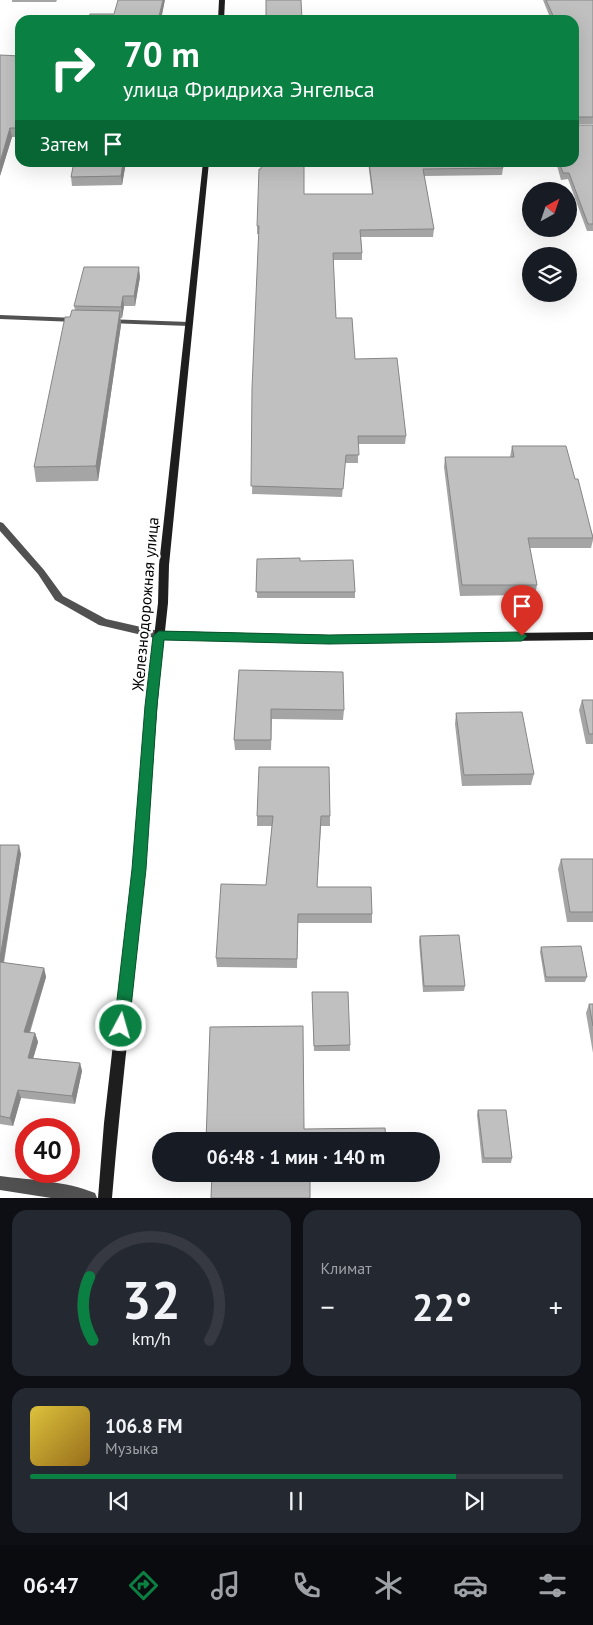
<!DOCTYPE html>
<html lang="ru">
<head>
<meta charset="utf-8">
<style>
	body { margin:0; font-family:"PT Sans",sans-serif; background:#242831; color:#f1f3f6; height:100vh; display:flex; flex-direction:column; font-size:19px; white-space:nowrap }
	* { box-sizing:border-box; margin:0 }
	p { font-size:16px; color:#9ea1a6 }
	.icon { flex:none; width:28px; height:28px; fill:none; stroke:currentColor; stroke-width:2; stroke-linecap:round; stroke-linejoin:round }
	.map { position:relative; height:1198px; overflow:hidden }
	.panel { display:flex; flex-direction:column; gap:12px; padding:12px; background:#0d0f14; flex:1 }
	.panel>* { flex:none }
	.banner { position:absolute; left:15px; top:15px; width:564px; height:152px; border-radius:15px; box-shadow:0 5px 20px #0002; background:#0b8043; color:#fff; overflow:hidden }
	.needle { width:32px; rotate:40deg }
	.buttons { position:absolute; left:522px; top:182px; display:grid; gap:10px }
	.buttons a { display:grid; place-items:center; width:55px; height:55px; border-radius:50%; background:#171b24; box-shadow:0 5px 20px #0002; font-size:25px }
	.speed { position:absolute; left:15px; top:1118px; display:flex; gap:10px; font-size:25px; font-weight:700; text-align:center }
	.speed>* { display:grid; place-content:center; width:65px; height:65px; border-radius:50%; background:#171b24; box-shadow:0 5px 20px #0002; line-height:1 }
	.speed .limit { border:8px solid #d22; background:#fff; color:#111 }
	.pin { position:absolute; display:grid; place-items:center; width:42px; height:42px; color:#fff; margin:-51px -21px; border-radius:50% 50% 50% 0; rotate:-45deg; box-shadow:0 0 5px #0007 }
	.pin .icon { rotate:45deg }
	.me { position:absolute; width:55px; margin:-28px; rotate:6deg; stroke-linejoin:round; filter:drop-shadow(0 0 4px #0008) }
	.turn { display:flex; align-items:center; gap:18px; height:105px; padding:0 25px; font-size:22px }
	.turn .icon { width:65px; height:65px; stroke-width:2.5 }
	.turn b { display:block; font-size:35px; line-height:42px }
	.then { display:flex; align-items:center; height:48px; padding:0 25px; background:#0003; gap:10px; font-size:19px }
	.big { font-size:38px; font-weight:700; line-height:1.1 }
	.panel .tile { flex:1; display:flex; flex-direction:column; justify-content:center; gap:8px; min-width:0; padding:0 18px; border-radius:15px; background:#242831 }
	.panel .dial { align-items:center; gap:0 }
	.dial svg { height:130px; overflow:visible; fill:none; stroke:#363941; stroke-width:7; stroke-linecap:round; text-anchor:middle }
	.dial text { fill:#f1f3f6; stroke:none }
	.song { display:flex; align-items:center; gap:15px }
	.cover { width:60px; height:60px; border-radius:8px; background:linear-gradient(135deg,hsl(50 70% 55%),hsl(40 70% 35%)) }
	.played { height:5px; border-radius:2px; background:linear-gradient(90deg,#0b8043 80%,#363941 80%) }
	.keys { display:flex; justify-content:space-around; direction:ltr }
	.heat { display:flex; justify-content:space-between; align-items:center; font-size:28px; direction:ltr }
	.panel .tiles { flex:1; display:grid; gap:12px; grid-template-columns:1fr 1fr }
	.tile:last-child { grid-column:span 2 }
	.trip { position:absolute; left:152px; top:1132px; width:288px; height:50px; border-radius:25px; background:#171b24; box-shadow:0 5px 20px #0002; font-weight:700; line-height:50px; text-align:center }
	.tabs { display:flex; height:80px; justify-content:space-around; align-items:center; background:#090b0e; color:#9ea1a6 }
	.tabs .icon { width:35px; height:35px }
	.tabs .selected { color:#0b8043 }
	.tabs b { font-size:22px; color:#f1f3f6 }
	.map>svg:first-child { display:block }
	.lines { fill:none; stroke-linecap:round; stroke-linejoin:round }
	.lane { fill:#515151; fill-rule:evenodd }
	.secondary { fill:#1e1e1e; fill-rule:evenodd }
	.wall { fill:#a5a5a5 }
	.shaded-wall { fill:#868686 }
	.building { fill:#c0c0c0; stroke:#868686 }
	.route { fill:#0b8043; stroke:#07532c }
	.labels { text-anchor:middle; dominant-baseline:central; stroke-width:4.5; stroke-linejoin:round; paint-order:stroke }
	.street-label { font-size:16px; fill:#000; stroke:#fff }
</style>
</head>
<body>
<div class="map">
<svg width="593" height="1198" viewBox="0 0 593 1198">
	<rect width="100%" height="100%" fill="#fff"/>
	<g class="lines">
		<g class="lane">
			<polygon points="0,315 76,318 80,320 76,322 0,319"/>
			<polygon points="105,319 189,322 193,324 189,326 108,323 105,323"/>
			<polygon points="0,522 3,523 44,570 63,596 106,619 163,632 164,635 163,638 159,639 99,625 55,600 38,574 0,531"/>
			<path d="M0,1176c31,4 66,5 95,17l2,5h-46l-51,-8z"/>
		</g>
		<g class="secondary">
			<polygon points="219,0 225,0 224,20 218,20"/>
			<path d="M203,162h6l-40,403 -1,38 -3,28 164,4 264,-3v8l-264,3 -165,-4c-9,77 -12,153 -19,230 -10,110 -24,219 -33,329h-14l6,-75 29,-254 13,-163 12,-103 1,-38z"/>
		</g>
	</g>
	<g class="wall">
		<polygon points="12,0 57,0 56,2 12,2"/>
		<polygon points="543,0 593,0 593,124 575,124 575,125 593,125 593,231 587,231 568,179 561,180 556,162 574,162 574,20 551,20"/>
		<polygon points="20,56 18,137 12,137 0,176"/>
		<polygon points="126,162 122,185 72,186 71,177"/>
		<polygon points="368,162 501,162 503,168 502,175 424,176 434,229 433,237 361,237 362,253 362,260 333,260 336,318 355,359 406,436 405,444 358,444 358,463 345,463 342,497 252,494 259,234 257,234 257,226 304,194 372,194"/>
		<polygon points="140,277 135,306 124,306 122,318 120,318 121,325 98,481 36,482 34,467 70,317 75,310 74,306"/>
		<polygon points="512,446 575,479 593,536 593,540 591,548 530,548 537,585 535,595 460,596 444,467 445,457 510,457"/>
		<polygon points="257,559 300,561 355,592 355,598 257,598"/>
		<polygon points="239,670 344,710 343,720 272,719 271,750 235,750 234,740"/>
		<polygon points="582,700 593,700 593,744 586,744 579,710"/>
		<polygon points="456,713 534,774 531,785 462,786 455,724"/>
		<polygon points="257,816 330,816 330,826 321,826 317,887 372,914 372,923 298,923 297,968 217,967 216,958 266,885 272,826 257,826"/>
		<polygon points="0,845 21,854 4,963 44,968 46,977 30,1033 35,1033 38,1042 33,1058 80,1063 82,1071 75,1104 21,1098 13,1126 0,1124"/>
		<polygon points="561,859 593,859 593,922 567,922 558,869"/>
		<polygon points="420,936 465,986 464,991 423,992 419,941"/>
		<polygon points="541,947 587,977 585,982 545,982 540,952"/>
		<polygon points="312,992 350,1045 350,1051 314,1051"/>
		<polygon points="589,1004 593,1004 593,1053 586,1013"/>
		<polygon points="478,1110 512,1158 511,1163 482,1163 477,1115"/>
		<polygon points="212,1174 387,1174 386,1180 310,1181"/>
	</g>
	<g class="shaded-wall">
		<polygon points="163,0 165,0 161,20 158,20"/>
		<polygon points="20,119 20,132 18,137 17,128"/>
		<polygon points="10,128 12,137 0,176 0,162"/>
		<polygon points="123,162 126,162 122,185 121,176"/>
		<polygon points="139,267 140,277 135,306 134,296"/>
		<polygon points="123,296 124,306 122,318 121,307"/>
		<polygon points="120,311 121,325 98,481 96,466"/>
		<polygon points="19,845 21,854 2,971 0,964 0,958"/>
		<polygon points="44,968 46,977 27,1040 24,1032"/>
		<polygon points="35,1033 38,1042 31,1066 28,1058"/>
		<polygon points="80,1063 82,1071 75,1104 72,1096"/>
		<polygon points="18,1090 21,1098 13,1126 10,1118"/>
	</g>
	<g class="building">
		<polygon points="118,0 163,0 158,20 88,20 90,14 114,14"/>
		<polygon points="266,0 301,0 302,20 266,20"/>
		<polygon points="546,0 593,0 593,117 575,117 574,119 574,20 555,20"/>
		<polygon points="0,55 20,56 20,119 17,128 10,128 0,162"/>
		<polygon points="574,121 575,125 593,125 593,224 588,224 569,173 563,173 559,162 574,162"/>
		<polygon points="74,162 123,162 121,176 71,177"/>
		<polygon points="261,162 304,162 304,194 373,194 369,162 501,162 503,168 423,169 434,229 360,230 362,253 333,253 336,318 352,318 355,359 397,358 406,436 358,436 359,455 346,455 343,489 251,486 252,388 259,226 257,226 259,169 261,169"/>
		<polygon points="84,267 139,267 134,296 123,296 121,307 74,306"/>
		<polygon points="72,310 120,311 96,466 34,467 65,317 70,317"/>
		<polygon points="512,446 566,446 575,479 578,479 593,538 528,538 537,585 462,585 445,457 514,457"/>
		<polygon points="300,558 300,561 353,560 355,592 256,592 257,559"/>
		<polygon points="239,670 343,672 344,710 271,709 271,740 234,740"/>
		<polygon points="582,700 593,700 593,734 589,734"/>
		<polygon points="522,712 534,774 464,775 456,713"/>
		<polygon points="259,767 329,767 330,816 321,816 317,887 371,887 372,914 298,914 297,959 216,958 221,884 266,885 273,816 257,816"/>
		<polygon points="0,845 19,845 0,958"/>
		<polygon points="561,859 593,859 593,912 570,912"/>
		<polygon points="459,935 465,986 424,986 420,936"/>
		<polygon points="581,946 587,977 546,977 541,947"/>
		<polygon points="0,962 44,968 24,1032 35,1033 28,1058 80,1063 72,1096 18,1090 10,1118 0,1116"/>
		<polygon points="312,992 348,992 350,1045 314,1046"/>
		<polygon points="589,1004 593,1004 593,1026"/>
		<polygon points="303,1026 304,1129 385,1128 386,1141 206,1141 210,1027"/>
		<polygon points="478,1110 506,1110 512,1158 484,1158"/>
		<polygon points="212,1174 310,1174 310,1198 211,1198"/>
	</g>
	<polygon class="route" points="159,631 329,635 522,632 527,636 522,641 329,644 164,640 157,706 146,869 129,1026 127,1031 121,1033 116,1031 114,1026 132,869 145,706 153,636"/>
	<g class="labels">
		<g class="street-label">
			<text transform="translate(145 604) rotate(-85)">Железнодорожная улица</text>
		</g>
	</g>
</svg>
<div class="buttons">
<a><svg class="needle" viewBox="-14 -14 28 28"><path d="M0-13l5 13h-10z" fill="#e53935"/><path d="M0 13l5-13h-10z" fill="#9ea1a6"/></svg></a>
<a><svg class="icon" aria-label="layers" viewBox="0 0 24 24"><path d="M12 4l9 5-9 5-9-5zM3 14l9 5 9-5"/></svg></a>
</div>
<div class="speed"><div class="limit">40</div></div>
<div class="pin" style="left:522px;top:636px;background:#d93025"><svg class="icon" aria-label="arrive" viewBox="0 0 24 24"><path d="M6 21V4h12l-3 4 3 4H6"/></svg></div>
<svg class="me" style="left:121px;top:1026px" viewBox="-20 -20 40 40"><circle r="17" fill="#0b8043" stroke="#fff" stroke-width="3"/><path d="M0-11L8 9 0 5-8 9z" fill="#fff"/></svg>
<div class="trip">06:48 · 1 мин · 140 m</div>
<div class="banner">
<div class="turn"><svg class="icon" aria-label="right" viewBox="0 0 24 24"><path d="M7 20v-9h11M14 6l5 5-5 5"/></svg><div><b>70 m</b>улица Фридриха Энгельса</div></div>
<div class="then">Затем<svg class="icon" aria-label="arrive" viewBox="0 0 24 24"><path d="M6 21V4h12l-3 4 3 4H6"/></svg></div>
</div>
</div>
<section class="panel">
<div class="tiles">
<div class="tile dial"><svg viewBox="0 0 100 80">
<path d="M14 69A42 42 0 1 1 86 69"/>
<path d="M14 69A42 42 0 0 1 12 30" stroke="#0b8043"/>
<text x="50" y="56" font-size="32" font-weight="700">32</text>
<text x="50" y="72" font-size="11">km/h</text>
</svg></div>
<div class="tile"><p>Климат</p>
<div class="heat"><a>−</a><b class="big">22°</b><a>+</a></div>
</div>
<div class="tile">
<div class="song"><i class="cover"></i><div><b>106.8 FM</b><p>Музыка</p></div></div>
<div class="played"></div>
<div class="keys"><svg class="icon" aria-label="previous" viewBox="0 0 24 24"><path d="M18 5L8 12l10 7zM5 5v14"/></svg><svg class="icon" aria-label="pause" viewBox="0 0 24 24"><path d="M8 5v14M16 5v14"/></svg><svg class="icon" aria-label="next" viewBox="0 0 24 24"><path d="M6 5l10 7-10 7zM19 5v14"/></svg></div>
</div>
</div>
</section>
<nav class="tabs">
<b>06:47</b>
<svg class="icon selected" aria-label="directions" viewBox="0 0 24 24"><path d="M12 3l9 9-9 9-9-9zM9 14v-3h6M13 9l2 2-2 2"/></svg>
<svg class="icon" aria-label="music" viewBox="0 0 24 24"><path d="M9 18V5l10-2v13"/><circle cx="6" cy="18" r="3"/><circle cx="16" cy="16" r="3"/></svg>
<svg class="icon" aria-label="phone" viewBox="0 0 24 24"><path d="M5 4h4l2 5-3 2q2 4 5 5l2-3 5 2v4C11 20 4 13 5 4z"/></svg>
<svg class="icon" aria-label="climate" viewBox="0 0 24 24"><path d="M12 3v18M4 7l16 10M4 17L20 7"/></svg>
<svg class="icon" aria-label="car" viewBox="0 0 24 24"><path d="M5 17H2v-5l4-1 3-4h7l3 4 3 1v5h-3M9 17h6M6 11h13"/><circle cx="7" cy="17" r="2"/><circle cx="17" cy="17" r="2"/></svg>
<svg class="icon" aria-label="filters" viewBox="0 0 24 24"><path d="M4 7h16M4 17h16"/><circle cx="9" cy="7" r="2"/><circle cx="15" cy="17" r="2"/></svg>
</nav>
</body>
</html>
